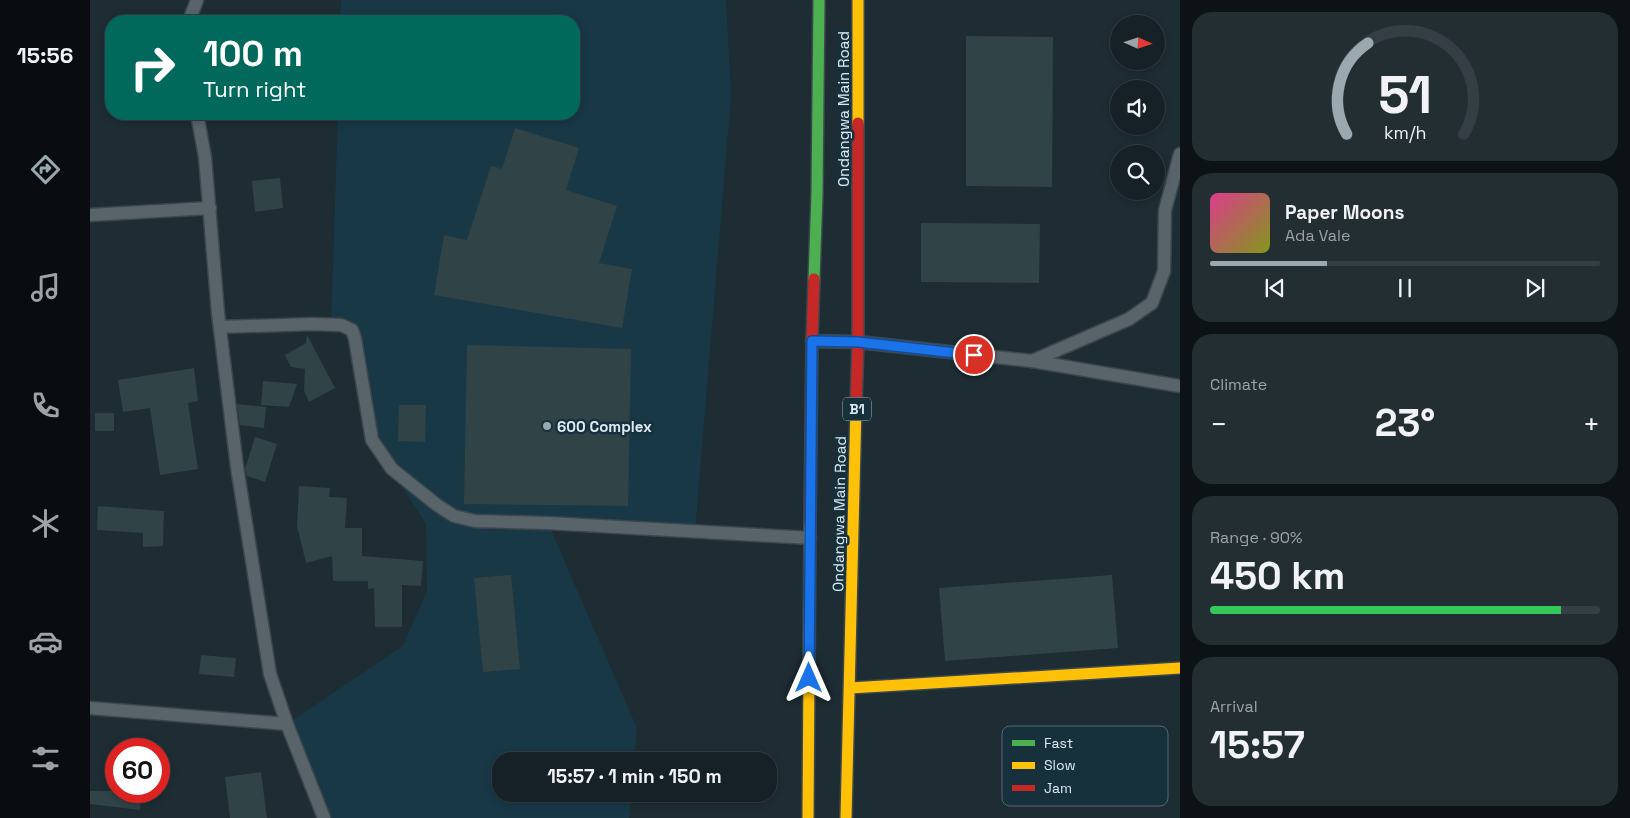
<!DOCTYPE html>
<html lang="en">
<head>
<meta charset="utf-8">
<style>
	body { margin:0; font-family:"Space Grotesk",sans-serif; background:#232e33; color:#f1f3f6; height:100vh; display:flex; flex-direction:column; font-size:19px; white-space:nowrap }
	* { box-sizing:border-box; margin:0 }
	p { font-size:16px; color:#9ea3a7 }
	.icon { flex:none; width:28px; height:28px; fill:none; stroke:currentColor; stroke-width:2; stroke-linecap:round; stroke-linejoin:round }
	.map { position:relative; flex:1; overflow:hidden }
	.drawer { display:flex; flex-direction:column; gap:12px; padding:12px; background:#0c1215; width:450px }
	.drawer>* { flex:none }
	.hud { position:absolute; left:15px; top:15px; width:475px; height:105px; border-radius:20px; box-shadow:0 2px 8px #0003,0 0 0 1px #353e44; background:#00695c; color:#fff; overflow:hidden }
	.needle { width:32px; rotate:93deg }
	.buttons { position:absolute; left:1020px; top:15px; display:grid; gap:10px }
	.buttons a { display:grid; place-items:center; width:55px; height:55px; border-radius:50%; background:#162127; box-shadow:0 2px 8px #0003,0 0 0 1px #353e44; font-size:25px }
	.speed { position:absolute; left:15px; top:738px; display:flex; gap:10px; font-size:25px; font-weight:700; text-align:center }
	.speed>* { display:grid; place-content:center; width:65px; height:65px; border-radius:50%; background:#162127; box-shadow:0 2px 8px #0003,0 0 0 1px #353e44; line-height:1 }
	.speed .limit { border:8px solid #d22; background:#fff; color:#111 }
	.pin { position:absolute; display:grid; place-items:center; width:42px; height:42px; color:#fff; margin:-21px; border:2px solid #fff; border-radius:50%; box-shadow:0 1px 5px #0007 }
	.me { position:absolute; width:55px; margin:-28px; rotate:0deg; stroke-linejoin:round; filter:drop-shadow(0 0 4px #0008) }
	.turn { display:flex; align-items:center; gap:18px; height:105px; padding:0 15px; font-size:22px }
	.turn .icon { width:65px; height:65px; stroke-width:2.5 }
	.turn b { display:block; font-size:35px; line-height:42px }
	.big { font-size:38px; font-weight:800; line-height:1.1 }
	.drawer .widget { flex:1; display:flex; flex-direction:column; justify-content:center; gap:8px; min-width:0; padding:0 18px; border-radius:20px; background:#232e33 }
	.drawer .dial { align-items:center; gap:0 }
	.dial svg { height:130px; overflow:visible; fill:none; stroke:#353e44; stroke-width:7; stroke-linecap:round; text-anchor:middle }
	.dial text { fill:#f1f3f6; stroke:none }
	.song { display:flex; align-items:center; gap:15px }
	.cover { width:60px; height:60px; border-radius:8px; background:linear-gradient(135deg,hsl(330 70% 55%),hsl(70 70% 35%)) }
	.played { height:5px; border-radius:2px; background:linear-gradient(90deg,#9aa8b0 30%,#353e44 30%) }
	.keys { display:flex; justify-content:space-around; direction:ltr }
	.heat { display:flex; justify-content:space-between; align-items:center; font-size:28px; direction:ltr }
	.charge { height:8px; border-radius:4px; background:linear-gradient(90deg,#34c759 90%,#353e44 0) }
	.trip { position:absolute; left:402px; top:752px; width:285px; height:50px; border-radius:20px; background:#162127; box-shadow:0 2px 8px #0003,0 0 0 1px #353e44; font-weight:800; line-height:50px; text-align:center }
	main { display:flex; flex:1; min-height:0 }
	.dock { display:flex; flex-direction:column; width:90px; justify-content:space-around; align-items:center; background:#090d10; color:#9ea3a7 }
	.dock .icon { width:35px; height:35px }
	.dock .selected { color:#9aa8b0 }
	.dock b { font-size:22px; color:#f1f3f6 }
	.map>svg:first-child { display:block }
	.built { fill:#183846 }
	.building { fill:#304347 }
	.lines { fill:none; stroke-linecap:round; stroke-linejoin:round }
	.lane-casing { stroke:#3c474d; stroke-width:15 }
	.fast-casing { stroke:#3c474d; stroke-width:14 }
	.slow-casing { stroke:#3c474d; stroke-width:14 }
	.jam-casing { stroke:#3c474d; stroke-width:14 }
	.lane { stroke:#59636a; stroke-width:12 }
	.fast { stroke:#4caf50; stroke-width:11 }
	.slow { stroke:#ffc107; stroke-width:11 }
	.jam { stroke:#c62828; stroke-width:11 }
	.route-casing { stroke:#114b97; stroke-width:12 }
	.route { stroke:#1a73e8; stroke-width:9 }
	.poi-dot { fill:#9aa8b0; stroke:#16303c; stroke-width:2 }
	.labels { text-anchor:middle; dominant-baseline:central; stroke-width:5; stroke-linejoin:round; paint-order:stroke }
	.shield { fill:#16303c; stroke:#a1b3bc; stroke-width:1 }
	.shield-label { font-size:14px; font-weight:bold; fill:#dcebf3 }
	.street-label { font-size:15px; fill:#dcebf3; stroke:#16303c }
	.poi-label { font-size:15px; font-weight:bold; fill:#dcebf3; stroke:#16303c; text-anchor:start }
	.key { fill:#16303c; stroke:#516873; stroke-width:1 }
	.key-label { font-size:14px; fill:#dcebf3 }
</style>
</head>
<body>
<main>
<nav class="dock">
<b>15:56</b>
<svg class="icon selected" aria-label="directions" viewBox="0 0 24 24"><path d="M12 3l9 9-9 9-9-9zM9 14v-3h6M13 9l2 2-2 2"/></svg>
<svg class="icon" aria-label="music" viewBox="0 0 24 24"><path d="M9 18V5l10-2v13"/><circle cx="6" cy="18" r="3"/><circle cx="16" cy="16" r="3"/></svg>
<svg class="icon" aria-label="phone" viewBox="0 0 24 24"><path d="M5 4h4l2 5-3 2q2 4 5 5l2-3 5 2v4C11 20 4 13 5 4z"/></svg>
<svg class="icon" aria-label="climate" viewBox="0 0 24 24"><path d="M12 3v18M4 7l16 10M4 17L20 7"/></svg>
<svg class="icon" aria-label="car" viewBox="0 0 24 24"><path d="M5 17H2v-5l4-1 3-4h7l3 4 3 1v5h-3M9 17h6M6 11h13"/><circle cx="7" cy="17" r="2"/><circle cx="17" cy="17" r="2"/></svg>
<svg class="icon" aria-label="filters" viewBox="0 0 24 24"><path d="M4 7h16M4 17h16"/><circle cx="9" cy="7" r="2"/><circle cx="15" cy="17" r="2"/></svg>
</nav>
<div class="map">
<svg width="1090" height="818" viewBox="0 0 1090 818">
	<rect width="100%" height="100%" fill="#1e2c34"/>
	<polygon class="built" points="251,0 636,0 641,95 605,532 458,523 547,728 544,761 411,761 411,794 541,794 539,818 234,818 197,724 313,646 337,591 336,524 291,454 265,339 241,324 248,114 484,114 484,21 250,21"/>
	<g class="building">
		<polygon points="876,36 963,37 962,187 876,186"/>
		<polygon points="425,128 489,148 476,190 527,206 509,263 542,269 532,328 344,295 354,235 377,240 401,166 412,169"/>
		<polygon points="190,178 193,208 165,212 162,181"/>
		<polygon points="831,223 950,224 949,283 831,282"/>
		<polygon points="217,335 245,388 219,402 214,391 215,369 201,367 195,355 216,343"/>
		<polygon points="377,345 541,349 538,506 374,504"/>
		<polygon points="104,368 108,401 98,403 108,469 70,475 60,408 33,412 28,380"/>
		<polygon points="173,381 207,384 199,407 171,405"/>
		<polygon points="147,404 176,407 174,428 150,425"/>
		<polygon points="309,405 336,405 335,442 308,441"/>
		<rect x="5" y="413" width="19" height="18"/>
		<polygon points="165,437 187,444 175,482 157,476 155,469"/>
		<polygon points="209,486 240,488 239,497 257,498 255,528 272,528 272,556 333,561 331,586 312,585 312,627 285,627 284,588 278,589 278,581 243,581 242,556 216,563 207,526"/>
		<polygon points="8,506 74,511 73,546 53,547 53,533 7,530"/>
		<polygon points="421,575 430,669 393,672 384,578"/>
		<polygon points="1022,575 1028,648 855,661 849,588"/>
		<polygon points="111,655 146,658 144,677 109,674"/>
		<polygon points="171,772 177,818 140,818 135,777"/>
		<polygon points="0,791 52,791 50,810 0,804"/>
	</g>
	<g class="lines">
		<defs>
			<g id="lane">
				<polyline points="99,21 107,0"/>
				<polyline points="107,114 115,157 128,313 147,467 180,674 197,724 234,818"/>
				<polyline points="0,215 120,208"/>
				<polyline points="130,327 223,324 251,325 262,330 265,339 282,440 302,469 347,505 364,516 385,521 458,523 720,538"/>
				<polyline points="722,341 768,342 942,361 1090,386"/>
				<polyline points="942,361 1039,319 1062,303 1074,271 1075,210 1090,154"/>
				<polyline points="0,708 197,724"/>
			</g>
			<polyline id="fast" points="724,279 727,194 729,0"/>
			<g id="slow">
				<polyline points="768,0 768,123"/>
				<polyline points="760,688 1090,668"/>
				<polyline points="718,818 720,524"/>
				<polyline points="756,818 766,406"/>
			</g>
			<g id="jam">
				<polyline points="766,406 768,342 768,123"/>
				<polyline points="720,524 722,341 724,279"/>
			</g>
		</defs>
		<use href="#lane" class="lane-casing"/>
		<use href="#fast" class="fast-casing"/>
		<use href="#slow" class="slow-casing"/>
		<use href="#jam" class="jam-casing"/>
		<use href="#lane" class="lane"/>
		<use href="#fast" class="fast"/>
		<use href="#slow" class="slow"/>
		<use href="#jam" class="jam"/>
	</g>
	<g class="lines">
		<defs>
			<polyline id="route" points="719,678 722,341 768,342 884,355"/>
		</defs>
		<use href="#route" class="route-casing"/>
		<use href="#route" class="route"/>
	</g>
	<circle class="poi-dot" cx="457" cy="426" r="5"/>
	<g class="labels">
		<rect class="shield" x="753" y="397.5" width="28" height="23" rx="4"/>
		<g class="shield-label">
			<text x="767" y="409">B1</text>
		</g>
		<g class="street-label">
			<text transform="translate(753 109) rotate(-90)">Ondangwa Main Road</text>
			<text transform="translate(749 514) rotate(-89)">Ondangwa Main Road</text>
		</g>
		<g class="poi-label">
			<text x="467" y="426">600 Complex</text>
		</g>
	</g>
	<rect x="912" y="726" width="166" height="80" rx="8" class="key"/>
	<rect x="922" y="740" width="23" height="6" fill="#4caf50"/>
	<rect x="922" y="762" width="23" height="7" fill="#ffc107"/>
	<rect x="922" y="785" width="23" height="6" fill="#c62828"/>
	<g class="key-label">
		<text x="954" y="748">Fast</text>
		<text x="954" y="770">Slow</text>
		<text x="954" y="793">Jam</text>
	</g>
</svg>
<div class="buttons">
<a><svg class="needle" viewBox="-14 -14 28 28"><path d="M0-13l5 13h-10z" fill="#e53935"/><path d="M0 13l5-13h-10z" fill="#9ea3a7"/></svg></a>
<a><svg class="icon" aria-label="sound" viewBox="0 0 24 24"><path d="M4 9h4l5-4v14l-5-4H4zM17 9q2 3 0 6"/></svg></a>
<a><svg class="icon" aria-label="search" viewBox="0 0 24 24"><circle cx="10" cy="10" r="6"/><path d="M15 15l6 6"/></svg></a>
</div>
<div class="speed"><div class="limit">60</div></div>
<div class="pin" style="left:884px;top:355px;background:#d93025"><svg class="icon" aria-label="arrive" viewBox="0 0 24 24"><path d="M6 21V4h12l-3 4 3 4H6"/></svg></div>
<svg class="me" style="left:719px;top:678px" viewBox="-20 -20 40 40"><path d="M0-17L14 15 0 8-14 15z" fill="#1a73e8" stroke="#fff" stroke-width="4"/></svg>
<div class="trip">15:57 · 1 min · 150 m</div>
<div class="hud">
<div class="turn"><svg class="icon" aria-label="right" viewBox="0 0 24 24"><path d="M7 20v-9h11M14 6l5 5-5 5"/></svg><div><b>100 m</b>Turn right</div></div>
</div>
</div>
<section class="drawer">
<div class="widget dial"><svg viewBox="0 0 100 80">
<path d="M14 69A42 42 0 1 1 86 69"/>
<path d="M14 69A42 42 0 0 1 27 13" stroke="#9aa8b0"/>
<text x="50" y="56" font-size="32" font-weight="700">51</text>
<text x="50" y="72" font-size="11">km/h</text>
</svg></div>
<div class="widget">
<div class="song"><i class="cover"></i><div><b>Paper Moons</b><p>Ada Vale</p></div></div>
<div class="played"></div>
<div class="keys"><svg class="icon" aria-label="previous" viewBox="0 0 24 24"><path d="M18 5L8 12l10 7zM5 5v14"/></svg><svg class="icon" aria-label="pause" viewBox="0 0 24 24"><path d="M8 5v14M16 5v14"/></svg><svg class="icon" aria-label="next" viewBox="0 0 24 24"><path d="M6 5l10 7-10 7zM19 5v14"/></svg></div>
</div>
<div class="widget"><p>Climate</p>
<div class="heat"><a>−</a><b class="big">23°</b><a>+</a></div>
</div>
<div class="widget"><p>Range · 90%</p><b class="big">450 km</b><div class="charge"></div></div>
<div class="widget"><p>Arrival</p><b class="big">15:57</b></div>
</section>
</main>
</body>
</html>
